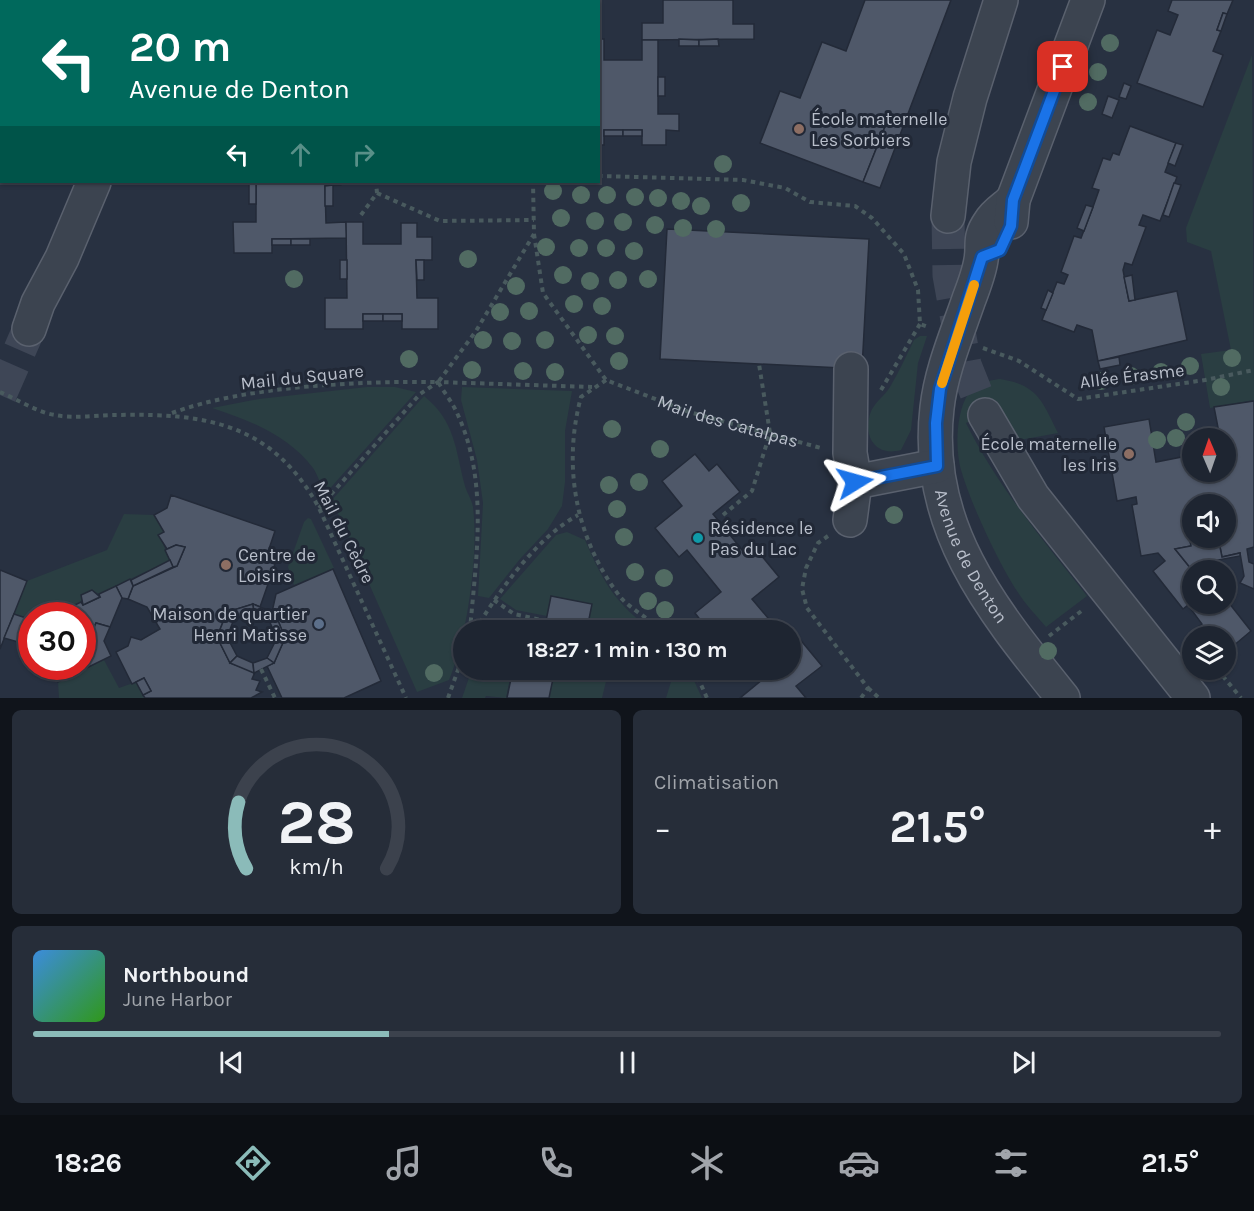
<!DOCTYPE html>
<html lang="fr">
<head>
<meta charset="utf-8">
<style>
	body { margin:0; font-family:Karla,sans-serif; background:#262d39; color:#f1f3f6; height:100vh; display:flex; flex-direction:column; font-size:22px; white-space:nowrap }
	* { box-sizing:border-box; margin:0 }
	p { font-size:20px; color:#a1a5ab }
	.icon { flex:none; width:33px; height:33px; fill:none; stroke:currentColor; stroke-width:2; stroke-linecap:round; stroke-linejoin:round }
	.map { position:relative; height:698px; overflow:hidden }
	.panel { display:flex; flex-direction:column; gap:12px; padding:12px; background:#10141b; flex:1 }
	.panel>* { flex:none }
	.guide { position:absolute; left:0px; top:0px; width:600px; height:183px; box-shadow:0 2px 4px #0004,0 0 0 2px #3c424d; background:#00695c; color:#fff; overflow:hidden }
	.needle { width:39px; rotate:358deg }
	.fabs { position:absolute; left:1182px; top:428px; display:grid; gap:12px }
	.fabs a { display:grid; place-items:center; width:54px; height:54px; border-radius:50%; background:#1e2531; box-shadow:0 2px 4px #0004,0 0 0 2px #3c424d; font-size:30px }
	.speed { position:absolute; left:18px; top:602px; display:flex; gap:12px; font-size:30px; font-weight:700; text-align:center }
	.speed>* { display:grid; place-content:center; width:78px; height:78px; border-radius:50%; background:#1e2531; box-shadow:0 2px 4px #0004,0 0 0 2px #3c424d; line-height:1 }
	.speed .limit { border:9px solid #d22; background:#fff; color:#111 }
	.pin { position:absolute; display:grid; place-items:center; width:51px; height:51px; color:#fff; margin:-26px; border-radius:12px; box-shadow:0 3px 9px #0006 }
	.me { position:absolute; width:66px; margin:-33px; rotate:82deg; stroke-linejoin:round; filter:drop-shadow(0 0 4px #0008) }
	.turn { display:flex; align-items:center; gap:21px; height:126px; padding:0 30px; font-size:27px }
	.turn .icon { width:78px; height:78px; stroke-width:2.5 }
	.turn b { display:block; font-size:42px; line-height:51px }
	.lanes { display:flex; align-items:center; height:57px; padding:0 30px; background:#0003; justify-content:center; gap:30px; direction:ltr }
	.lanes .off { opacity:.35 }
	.big { font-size:45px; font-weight:700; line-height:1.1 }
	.panel .widget { flex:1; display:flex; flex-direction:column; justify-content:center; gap:9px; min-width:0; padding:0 21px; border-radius:9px; background:#262d39 }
	.panel .dial { align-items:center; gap:0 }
	.dial svg { height:156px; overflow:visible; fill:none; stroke:#3c424d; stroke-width:7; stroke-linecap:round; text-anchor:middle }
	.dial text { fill:#f1f3f6; stroke:none }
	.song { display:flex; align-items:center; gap:18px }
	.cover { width:72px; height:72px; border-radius:9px; background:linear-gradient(135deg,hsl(210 70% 55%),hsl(110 70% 35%)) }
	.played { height:6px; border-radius:3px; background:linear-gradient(90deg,#8bbbb9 30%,#3c424d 30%) }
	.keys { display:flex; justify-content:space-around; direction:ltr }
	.heat { display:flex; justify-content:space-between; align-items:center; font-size:33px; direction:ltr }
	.panel .tiles { flex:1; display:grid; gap:12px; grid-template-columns:1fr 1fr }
	.widget:last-child { grid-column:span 2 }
	.trip { position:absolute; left:453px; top:620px; width:348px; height:60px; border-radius:30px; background:#1e2531; box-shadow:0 2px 4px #0004,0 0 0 2px #3c424d; font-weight:700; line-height:60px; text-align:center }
	.dock { display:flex; height:96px; justify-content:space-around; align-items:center; background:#0c0f14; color:#a1a5ab }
	.dock .icon { width:42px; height:42px }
	.dock .active { color:#8bbbb9 }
	.dock b { font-size:27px; color:#f1f3f6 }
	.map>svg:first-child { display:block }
	.green { fill:#2a3e42 }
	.building { fill:#4f5869; stroke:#232a38; stroke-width:1.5 }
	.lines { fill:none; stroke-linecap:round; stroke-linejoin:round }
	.minor-tunnel { stroke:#3e4656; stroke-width:33; stroke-dasharray:33 16; stroke-linecap:butt }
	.minor-casing { stroke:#5a616e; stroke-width:36 }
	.path { stroke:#495a5e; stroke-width:4; stroke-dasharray:4.5 4.5; stroke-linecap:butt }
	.minor { stroke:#3c4450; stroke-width:33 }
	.tree { fill:#516b62 }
	.route-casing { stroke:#114b97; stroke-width:15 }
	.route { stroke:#1a73e8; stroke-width:10 }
	.slow { stroke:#f59e0b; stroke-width:10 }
	.education-dot { fill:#8d6e63; stroke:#212836; stroke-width:2 }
	.culture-dot { fill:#0f9aa8; stroke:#212836; stroke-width:2 }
	.service-dot { fill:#5c6f8a; stroke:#212836; stroke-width:2 }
	.labels { text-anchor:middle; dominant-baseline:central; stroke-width:6; stroke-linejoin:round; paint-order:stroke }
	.poi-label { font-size:18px; fill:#b9bfcb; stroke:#212836; text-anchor:start }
	.street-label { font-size:18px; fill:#b9bfcb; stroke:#212836 }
</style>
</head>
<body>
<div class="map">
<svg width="1254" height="698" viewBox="0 0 1254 698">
	<rect width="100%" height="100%" fill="#283141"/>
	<g class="green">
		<polygon points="1252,55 1254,400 1210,408 1201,354 1231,350 1211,251 1187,242 1186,228"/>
		<path d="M920,336h7l-9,27 -7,67 -10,20c-25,7 -38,-13 -31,-36 4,-12 14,-17 20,-27 9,-15 16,-31 24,-47z"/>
		<path d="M1000,379c38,6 42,22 58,54l-38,7 -19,-31 -35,14c31,63 78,118 121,173l-41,31c-10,-12 -21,-23 -29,-36 -19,-29 -46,-87 -56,-121 -6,-21 -5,-57 7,-76 6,-12 20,-13 32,-15z"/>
		<path d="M367,387h28l21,5 -91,102c-4,-8 -7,-19 -12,-26 -24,-32 -64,-48 -101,-60l47,-9z"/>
		<polygon points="462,387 572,391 565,431 565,482 562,506 548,529 520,559 489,598 478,596 483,503 477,460 461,400"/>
		<path d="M424,396c32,26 31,53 41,90 2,7 7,14 8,21 6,46 -6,131 -24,173l-32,12 -85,-192z"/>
		<polygon points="124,514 154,515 164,532 159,535 170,560 99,594 92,590 82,595 81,602 54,615 32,615 31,620 14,614 27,581 107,550"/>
		<polygon points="308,518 311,519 334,568 294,585 288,567 304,522"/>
		<path d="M567,532l18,8c17,40 31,65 67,90h-52v-3l-12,-3 4,-20 -40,-8 -5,20 -31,-6 -16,-11 56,-64z"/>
		<polygon points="104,660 119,688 136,682 145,698 59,698 58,682"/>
		<polygon points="472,669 512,669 506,698 486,696 485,698 462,698"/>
		<polygon points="555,669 609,669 602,698 549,698"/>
		<polygon points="682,669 691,674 702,698 666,698 674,672"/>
	</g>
	<g class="building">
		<rect x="312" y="0" width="85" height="2"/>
		<polygon points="663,0 733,0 733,24 754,24 754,39 642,40 642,23 663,23"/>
		<polygon points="865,0 951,0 906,119 890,114 863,182 760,143 780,91 800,98 822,42 846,51"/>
		<polygon points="1172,0 1233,0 1227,14 1223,13 1217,30 1221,31 1213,51 1223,55 1203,107 1137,83 1157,30 1170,35 1178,15 1168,11"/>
		<polygon points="1223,13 1227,14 1221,31 1217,30"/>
		<polygon points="598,39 604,39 604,60 642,60 642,40 658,40 658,114 679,114 679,131 666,130 666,145 642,145 642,130 604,130 604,145 598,145"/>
		<polygon points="679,39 699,40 699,46 679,46"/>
		<polygon points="718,39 719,46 699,46 699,40"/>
		<rect x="658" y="77" width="7" height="19"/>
		<polygon points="1124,83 1131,86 1126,99 1119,97"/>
		<polygon points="1108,96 1119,100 1112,118 1102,114"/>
		<polygon points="890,114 906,119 880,188 863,182"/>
		<polygon points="1130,126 1176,143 1165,172 1177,177 1160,221 1143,215 1139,225 1146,227 1132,265 1125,263 1123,270 1129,301 1177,291 1187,340 1098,361 1092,330 1077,325 1074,332 1042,320 1057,282 1064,284 1068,275 1061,272 1074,236 1081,238 1093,207 1099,190 1092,188 1103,158 1110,160 1113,153 1119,155"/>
		<rect x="604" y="130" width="19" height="6"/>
		<rect x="623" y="130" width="19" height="6"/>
		<polygon points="1176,143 1183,145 1175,166 1168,163"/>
		<polygon points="241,182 341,182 341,185 325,186 326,223 346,222 347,238 272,239 272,253 234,253 233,222 256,222 256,184 241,184"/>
		<polygon points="1174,183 1181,185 1169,217 1163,215"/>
		<rect x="249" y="184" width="7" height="20"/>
		<polygon points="333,185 333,206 325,206 325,186"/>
		<polygon points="1086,205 1093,207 1084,231 1077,228"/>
		<polygon points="346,222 363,222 363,244 401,244 401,223 417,223 417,237 432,237 432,260 416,260 417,298 438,298 438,329 402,329 402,314 363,314 363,329 325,329 325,298 347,298"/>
		<polygon points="667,229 869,239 862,369 660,359"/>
		<rect x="272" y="239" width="19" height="6"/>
		<rect x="291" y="239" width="19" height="6"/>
		<rect x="340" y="260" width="7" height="19"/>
		<polygon points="416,260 424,260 424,280 417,280"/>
		<polygon points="1132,275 1135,300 1129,301 1124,277"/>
		<polygon points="1048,290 1053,293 1046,310 1041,308"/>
		<rect x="363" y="314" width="20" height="7"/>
		<rect x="383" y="314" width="19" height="7"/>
		<polygon points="1119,357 1120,365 1100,369 1098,361"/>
		<polygon points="1254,401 1254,547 1247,549 1249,562 1254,564 1254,589 1240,583 1244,576 1240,553 1222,557 1218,537 1226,537 1226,532 1229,532 1226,504 1192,504 1192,527 1188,528 1191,546 1175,549 1192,570 1192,603 1219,603 1223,608 1229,603 1251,631 1226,652 1226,636 1205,636 1198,627 1202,624 1188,605 1183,609 1153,571 1165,561 1158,553 1141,556 1132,505 1137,504 1136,497 1117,501 1104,427 1149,419 1156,462 1192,455 1192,471 1226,471 1226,438 1220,438 1214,407"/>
		<polygon points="695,454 709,471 717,464 740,492 713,514 747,556 756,549 779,577 752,599 778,630 708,630 695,613 721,592 687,550 679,557 655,528 682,506 662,481"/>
		<polygon points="171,495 275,531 265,561 275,564 260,607 253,604 227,612 217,637 230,663 255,672 252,679 260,681 256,690 262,692 251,698 145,698 143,695 151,691 144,678 132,684 116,652 128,646 131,637 141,640 160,629 147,607 128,599 133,586 177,566 185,547 176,545 167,549 158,535 164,532 154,515 167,508"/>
		<polygon points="1192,527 1192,537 1218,537 1222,557 1240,553 1240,556 1197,564 1202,570 1192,570 1175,549 1191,546 1188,528"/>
		<polygon points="176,545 185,547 177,566 173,567 165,550"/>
		<polygon points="170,560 173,567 133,586 131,580"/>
		<polygon points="333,569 381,681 344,698 282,698 267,666 274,663 285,638 275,613 272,612 276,594"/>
		<polygon points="0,570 27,581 0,649"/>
		<polygon points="130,579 133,586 128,599 122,598 116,586"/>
		<polygon points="116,586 122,598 110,627 96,623 93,630 82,627 82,615 54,615 81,602 83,605 100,597 99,594"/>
		<polygon points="92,590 100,597 83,605 81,595"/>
		<polygon points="551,596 592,604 588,624 600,627 600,630 512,630 514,619 545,626"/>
		<polygon points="253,604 254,612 234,619 227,612"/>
		<polygon points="253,604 260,607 275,613 268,618 254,612"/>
		<polygon points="227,612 234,619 227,637 217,637"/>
		<polygon points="275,613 285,638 277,638 268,618"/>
		<polygon points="14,614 32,620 32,646 4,638"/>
		<polygon points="96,623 110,627 104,641 111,656 58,682 50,666 82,666 82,627 93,630"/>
		<polygon points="217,637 227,637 237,656 230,663"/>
		<polygon points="798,637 822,666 796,686 806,698 740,698 763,679 755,669 790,669 790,643"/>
		<polygon points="277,638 285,638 274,663 267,658"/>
		<polygon points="237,656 253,663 254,673 230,663"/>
		<polygon points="267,658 274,663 254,673 253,663"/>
		<polygon points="513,669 555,669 549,698 507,698"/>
		<polygon points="144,678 151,691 143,695 136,682"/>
	</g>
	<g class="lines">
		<g class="minor-tunnel">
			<polyline points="948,216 949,275 965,365 985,415"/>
			<polyline points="0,395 29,329"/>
		</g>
		<defs>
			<g id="minor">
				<polyline points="169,2 170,0"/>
				<path id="s2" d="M1013,200c-7,7 -18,13 -23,22 -12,17 -6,22 -9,38 -2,13 -7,26 -12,39 -12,35 -28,72 -32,109 -14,119 56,203 126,290"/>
				<polyline points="948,216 954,162 970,98 1001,0"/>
				<polyline points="1011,222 1013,200 1088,0"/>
				<polyline points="29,329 38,303 62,258 94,182"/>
				<polyline points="985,415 1033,497 1193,698"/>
				<polyline points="855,482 937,466"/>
				<polyline points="850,520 855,482 850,453 851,369"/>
			</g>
		</defs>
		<use href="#minor" class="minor-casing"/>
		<g class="path">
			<polyline points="535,2 537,0"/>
			<polyline points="598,176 743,180 785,188 810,202 855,206 872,218 904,254 918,290 920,324 928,327"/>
			<polyline points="449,182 477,182"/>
			<polyline points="377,193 440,221 534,220"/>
			<polyline points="361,215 377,193 376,182"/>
			<path id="s1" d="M534,234l9,59 63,87 83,32 132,36"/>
			<polyline points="983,348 1019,361 1078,399 1205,380 1254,370"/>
			<path d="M606,380l-25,17c-19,70 -5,143 40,201 11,12 28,20 39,32"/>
			<polyline points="439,381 476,331 534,234 533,182"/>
			<polyline points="881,390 920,324"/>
			<path d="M0,392c17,7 36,20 55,23 19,4 44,0 63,0 89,-2 155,9 201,93l87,190"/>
			<path d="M172,413c73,-27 187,-32 266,-31 6,10 14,20 19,31 32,68 19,145 13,217"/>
			<polyline points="319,508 420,394 438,382 592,387"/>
			<polyline points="723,515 752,491 770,433 759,364"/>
			<polyline points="828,536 818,543 806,568 802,589 807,608 868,688 861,698"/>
			<polyline points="494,600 514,614 546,621"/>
			<path d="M475,630c26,-41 60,-91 103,-115"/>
			<polyline points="1049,636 1084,609"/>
			<polyline points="261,669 275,698"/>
			<polyline points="694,669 707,698"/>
			<polyline points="1217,669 1241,698"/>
			<polyline points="868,688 879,698"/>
			<polyline points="448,698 464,653"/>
		</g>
		<use href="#minor" class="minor"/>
	</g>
	<g class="tree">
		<circle cx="1110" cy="43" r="9"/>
		<circle cx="1098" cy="72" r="9"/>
		<circle cx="1088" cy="102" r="9"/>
		<circle cx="723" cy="164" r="9"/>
		<circle cx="553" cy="191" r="9"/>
		<circle cx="581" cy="195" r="9"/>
		<circle cx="607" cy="195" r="9"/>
		<circle cx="635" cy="197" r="9"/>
		<circle cx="658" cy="198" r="9"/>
		<circle cx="681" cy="201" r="9"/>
		<circle cx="741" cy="203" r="9"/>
		<circle cx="701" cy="206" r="9"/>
		<circle cx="561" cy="218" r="9"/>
		<circle cx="595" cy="221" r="9"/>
		<circle cx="623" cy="222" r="9"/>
		<circle cx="655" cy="225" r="9"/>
		<circle cx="683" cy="228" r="9"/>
		<circle cx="716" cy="229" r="9"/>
		<circle cx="546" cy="247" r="9"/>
		<circle cx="579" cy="248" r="9"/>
		<circle cx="606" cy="248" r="9"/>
		<circle cx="634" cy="251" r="9"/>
		<circle cx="468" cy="259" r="9"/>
		<circle cx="563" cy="275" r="9"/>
		<circle cx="294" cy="279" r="9"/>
		<circle cx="648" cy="279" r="9"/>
		<circle cx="618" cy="280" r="9"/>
		<circle cx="590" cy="281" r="9"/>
		<circle cx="516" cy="286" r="9"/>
		<circle cx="574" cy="304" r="9"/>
		<circle cx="602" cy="306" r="9"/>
		<circle cx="529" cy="311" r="9"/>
		<circle cx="500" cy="312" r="9"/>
		<circle cx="588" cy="335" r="9"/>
		<circle cx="615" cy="336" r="9"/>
		<circle cx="483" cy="340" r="9"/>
		<circle cx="545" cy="340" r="9"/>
		<circle cx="512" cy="341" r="9"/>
		<circle cx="1232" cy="358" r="9"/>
		<circle cx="409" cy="359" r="9"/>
		<circle cx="619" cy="361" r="9"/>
		<circle cx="1190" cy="366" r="9"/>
		<circle cx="472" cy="370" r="9"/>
		<circle cx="523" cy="371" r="9"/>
		<circle cx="555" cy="372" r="9"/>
		<circle cx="1161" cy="372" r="9"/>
		<circle cx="1131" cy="376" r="9"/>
		<circle cx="1101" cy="381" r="9"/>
		<circle cx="1221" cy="387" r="9"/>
		<circle cx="1186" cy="422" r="9"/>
		<circle cx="612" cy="429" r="9"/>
		<circle cx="1176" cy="438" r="9"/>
		<circle cx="1157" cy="440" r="9"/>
		<circle cx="660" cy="449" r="9"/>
		<circle cx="639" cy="482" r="9"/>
		<circle cx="609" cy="485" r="9"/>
		<circle cx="617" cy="509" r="9"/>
		<circle cx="894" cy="515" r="9"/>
		<circle cx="624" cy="537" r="9"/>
		<circle cx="635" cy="572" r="9"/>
		<circle cx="664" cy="578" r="9"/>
		<circle cx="648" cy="601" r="9"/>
		<circle cx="665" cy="610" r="9"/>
		<circle cx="1048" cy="651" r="9"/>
		<circle cx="434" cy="673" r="9"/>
	</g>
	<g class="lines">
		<defs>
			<polyline id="route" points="855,482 937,466 936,423 940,389 982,257 1000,250 1011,226 1013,200 1063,67"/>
		</defs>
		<use href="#route" class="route-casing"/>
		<use href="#route" class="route"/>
		<polyline class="slow" points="942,383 974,285"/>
	</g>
	<g class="education-dot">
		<circle cx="799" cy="129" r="6"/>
		<circle cx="1129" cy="454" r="6"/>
		<circle cx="226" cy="565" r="6"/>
	</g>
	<circle class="culture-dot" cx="698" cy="538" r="6"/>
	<circle class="service-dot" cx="319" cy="624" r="6"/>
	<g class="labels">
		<g class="poi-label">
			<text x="811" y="119">École maternelle<tspan x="811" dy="21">Les Sorbiers</tspan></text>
			<text x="1117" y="444" text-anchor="end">École maternelle<tspan x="1117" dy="21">les Iris</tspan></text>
			<text x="710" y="528">Résidence le<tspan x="710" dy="21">Pas du Lac</tspan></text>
			<text x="238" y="555">Centre de<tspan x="238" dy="21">Loisirs</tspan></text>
			<text x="307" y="614" text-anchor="end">Maison de quartier<tspan x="307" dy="21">Henri Matisse</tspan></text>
		</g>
		<g class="street-label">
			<text transform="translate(1132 376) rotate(-7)">Allée Érasme</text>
			<text transform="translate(302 377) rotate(-6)">Mail du Square</text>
			<text stroke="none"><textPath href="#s1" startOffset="296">Mail des Catalpas</textPath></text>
			<text transform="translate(344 532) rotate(63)">Mail du Cèdre</text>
			<text stroke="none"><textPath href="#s2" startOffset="382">Avenue de Denton</textPath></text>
		</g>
	</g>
</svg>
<div class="fabs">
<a><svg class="needle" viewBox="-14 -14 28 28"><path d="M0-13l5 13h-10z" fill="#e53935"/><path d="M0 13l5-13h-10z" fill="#a1a5ab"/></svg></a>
<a><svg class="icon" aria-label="sound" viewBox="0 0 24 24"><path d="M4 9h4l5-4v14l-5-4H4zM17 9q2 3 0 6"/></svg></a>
<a><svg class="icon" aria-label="search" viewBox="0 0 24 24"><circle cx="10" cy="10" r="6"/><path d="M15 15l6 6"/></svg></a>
<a><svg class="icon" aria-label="layers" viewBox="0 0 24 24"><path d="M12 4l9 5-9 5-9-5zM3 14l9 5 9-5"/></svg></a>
</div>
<div class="speed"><div class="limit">30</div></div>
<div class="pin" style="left:1063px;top:67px;background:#d93025"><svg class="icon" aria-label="arrive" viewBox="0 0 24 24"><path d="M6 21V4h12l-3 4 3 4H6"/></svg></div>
<svg class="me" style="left:855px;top:482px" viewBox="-20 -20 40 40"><path d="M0-17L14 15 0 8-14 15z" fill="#1a73e8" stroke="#fff" stroke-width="4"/></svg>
<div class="trip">18:27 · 1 min · 130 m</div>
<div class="guide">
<div class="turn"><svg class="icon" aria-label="left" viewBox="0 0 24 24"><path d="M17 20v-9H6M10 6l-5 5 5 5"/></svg><div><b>20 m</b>Avenue de Denton</div></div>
<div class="lanes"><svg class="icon" aria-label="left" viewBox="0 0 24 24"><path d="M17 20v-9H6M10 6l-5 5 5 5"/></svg><svg class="icon off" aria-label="ahead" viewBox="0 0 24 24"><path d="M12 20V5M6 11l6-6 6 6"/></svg><svg class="icon off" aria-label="right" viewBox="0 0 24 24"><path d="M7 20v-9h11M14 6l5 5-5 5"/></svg></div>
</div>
</div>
<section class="panel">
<div class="tiles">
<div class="widget dial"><svg viewBox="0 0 100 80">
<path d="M14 69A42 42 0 1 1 86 69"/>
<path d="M14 69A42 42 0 0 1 10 35" stroke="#8bbbb9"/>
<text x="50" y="56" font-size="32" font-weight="700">28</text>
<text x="50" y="72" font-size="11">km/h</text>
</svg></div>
<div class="widget"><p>Climatisation</p>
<div class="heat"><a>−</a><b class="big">21.5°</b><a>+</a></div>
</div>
<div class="widget">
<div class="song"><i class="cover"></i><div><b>Northbound</b><p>June Harbor</p></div></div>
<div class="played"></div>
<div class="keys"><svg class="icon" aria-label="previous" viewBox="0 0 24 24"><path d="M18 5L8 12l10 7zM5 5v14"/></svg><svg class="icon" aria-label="pause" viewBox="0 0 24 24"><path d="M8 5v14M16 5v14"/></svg><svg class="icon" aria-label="next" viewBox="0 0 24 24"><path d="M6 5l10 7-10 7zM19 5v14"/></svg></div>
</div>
</div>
</section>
<nav class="dock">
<b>18:26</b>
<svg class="icon active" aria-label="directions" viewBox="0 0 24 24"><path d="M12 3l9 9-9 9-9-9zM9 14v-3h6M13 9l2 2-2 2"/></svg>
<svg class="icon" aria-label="music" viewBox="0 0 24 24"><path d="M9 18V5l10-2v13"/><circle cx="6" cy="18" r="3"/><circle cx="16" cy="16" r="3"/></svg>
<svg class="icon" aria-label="phone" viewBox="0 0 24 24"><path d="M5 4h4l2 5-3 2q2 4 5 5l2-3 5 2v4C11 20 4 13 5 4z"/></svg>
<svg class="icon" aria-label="climate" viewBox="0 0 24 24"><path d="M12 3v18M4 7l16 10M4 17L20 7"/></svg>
<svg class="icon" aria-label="car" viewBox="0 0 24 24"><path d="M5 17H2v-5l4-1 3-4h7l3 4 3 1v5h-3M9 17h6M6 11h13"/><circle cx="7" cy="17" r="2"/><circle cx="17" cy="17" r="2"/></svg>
<svg class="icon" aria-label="filters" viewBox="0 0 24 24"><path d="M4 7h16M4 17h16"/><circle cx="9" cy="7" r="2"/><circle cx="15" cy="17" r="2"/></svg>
<b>21.5°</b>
</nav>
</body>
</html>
